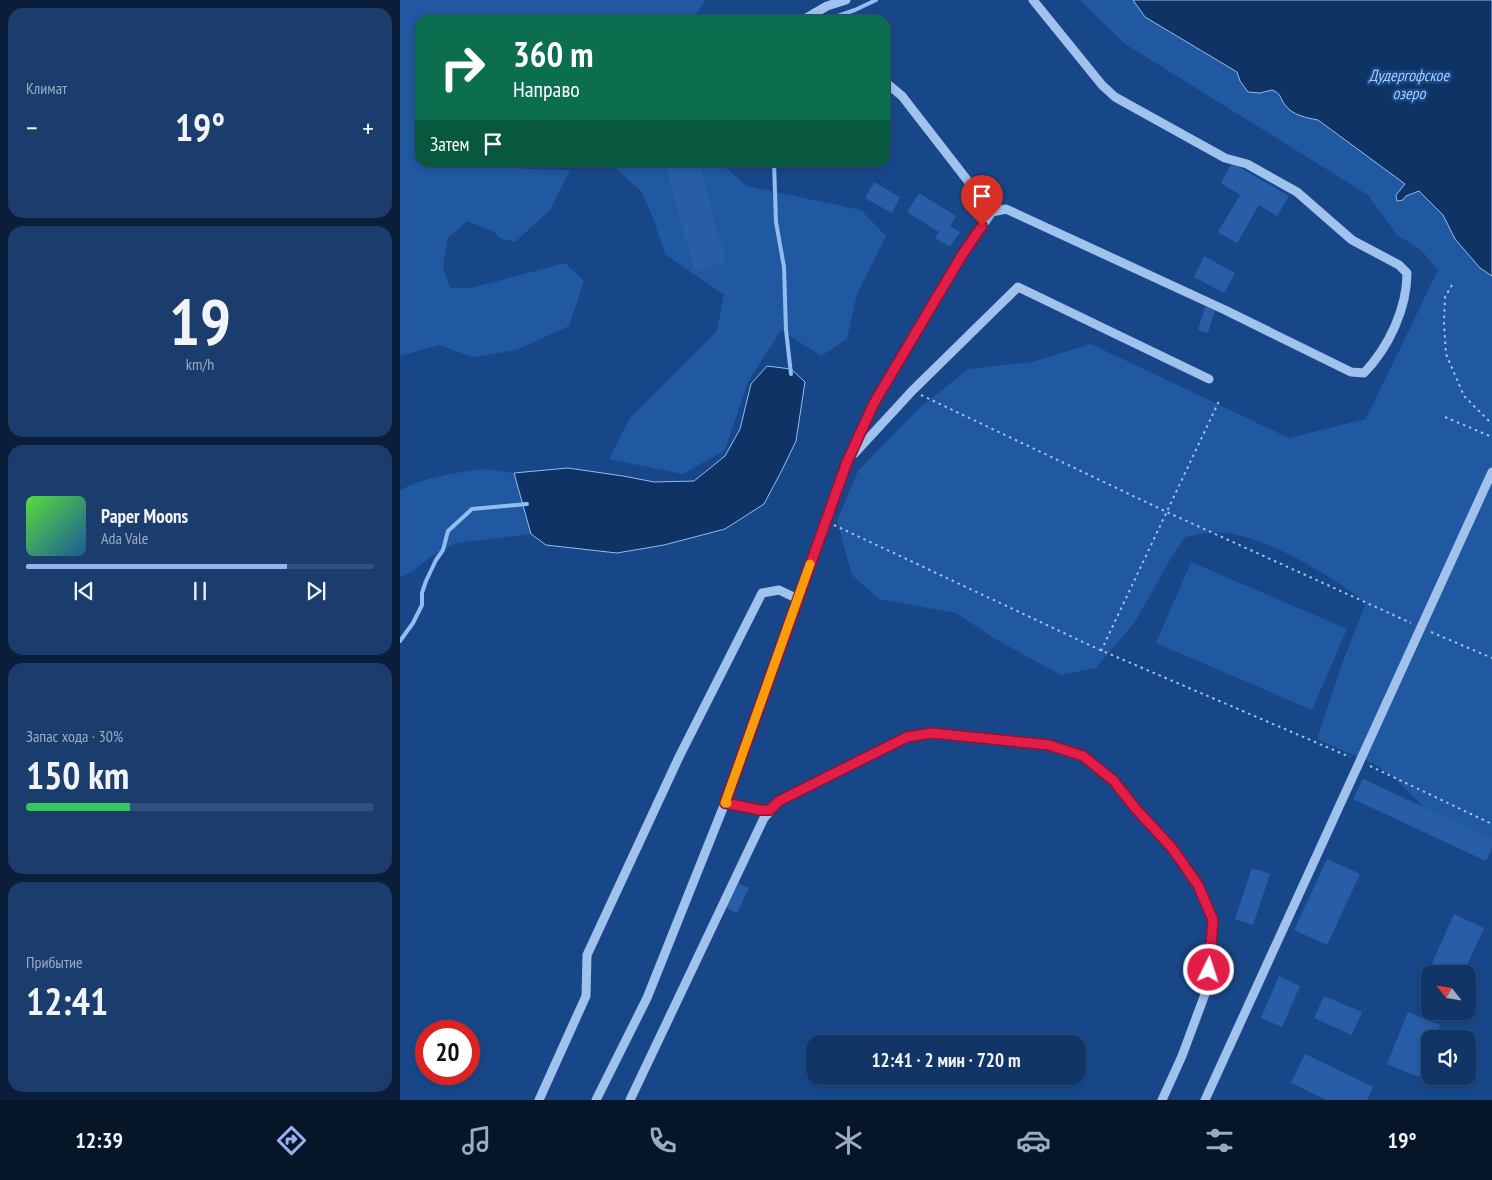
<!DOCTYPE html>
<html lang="ru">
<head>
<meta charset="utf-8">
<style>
	body { margin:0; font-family:"PT Sans Narrow",sans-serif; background:#1b3d6d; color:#f1f3f6; height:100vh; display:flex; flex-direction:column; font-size:19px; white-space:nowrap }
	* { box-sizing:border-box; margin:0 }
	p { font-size:16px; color:#9cabc0 }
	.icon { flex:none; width:28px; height:28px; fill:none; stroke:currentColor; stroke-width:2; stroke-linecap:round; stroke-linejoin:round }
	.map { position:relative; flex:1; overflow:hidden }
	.details { display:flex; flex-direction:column; gap:8px; padding:8px; background:#0a1d39; width:400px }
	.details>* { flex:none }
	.guide { position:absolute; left:15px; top:15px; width:475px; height:152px; border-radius:15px; box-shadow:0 2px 8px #0003,0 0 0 1px #31507b; background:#0b6e4f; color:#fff; overflow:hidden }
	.needle { width:32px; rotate:300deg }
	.controls { position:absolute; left:1021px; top:965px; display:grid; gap:10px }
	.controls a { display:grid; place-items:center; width:55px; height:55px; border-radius:10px; background:#123567; box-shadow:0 2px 8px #0003,0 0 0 1px #31507b; font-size:25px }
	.speed { position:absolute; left:15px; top:1020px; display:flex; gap:10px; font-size:25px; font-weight:700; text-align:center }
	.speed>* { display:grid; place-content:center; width:65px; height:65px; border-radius:50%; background:#123567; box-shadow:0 2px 8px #0003,0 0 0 1px #31507b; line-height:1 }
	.speed .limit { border:8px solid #d22; background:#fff; color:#111 }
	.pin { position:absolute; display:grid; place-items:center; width:42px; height:42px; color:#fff; margin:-51px -21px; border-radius:50% 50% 50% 0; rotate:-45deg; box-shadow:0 0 5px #0007 }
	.pin .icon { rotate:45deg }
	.me { position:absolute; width:55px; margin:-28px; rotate:4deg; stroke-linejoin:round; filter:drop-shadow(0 0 4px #0008) }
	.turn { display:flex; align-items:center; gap:18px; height:105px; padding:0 15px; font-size:22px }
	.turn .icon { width:65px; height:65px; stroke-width:2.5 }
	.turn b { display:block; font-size:35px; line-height:42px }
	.then { display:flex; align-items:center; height:48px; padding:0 15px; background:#0003; gap:10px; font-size:19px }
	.big { font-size:38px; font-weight:800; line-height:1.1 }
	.details .card { flex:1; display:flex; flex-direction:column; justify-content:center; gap:8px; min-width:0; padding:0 18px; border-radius:15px; background:#1b3d6d }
	.details .dial { align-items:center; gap:0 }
	.dial b { font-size:65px; line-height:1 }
	.song { display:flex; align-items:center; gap:15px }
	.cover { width:60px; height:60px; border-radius:8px; background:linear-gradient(135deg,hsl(110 70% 55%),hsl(210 70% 35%)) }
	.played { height:5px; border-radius:2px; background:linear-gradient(90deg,#95b2f1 75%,#31507b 75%) }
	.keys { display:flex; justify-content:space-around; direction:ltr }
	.heat { display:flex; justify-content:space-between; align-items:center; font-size:28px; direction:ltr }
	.charge { height:8px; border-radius:4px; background:linear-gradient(90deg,#34c759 30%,#31507b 0) }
	.trip { position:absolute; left:406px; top:1035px; width:280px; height:50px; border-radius:15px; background:#123567; box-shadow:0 2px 8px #0003,0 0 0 1px #31507b; font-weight:800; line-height:50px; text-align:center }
	.tab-bar { display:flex; height:80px; justify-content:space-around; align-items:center; background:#071529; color:#9cabc0 }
	.tab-bar .icon { width:35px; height:35px }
	.tab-bar .selected { color:#95b2f1 }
	.tab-bar b { font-size:22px; color:#f1f3f6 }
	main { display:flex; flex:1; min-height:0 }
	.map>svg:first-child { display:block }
	.green { fill:#2158a2 }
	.water { fill:#103366; stroke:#93bcf0 }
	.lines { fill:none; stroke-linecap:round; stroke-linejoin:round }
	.stream { stroke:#93bcf0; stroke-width:4 }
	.building { fill:#275ea7 }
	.path { stroke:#a1c2ed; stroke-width:2; stroke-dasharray:2.5 4; stroke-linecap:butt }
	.minor { stroke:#a1c2ed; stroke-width:9 }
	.route-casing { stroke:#92132f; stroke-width:12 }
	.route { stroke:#e11d48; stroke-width:9 }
	.slow { stroke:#f59e0b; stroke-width:9 }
	.labels { text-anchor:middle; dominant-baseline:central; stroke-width:5; stroke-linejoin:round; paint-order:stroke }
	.water-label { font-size:16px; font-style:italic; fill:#acccf5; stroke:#184789 }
</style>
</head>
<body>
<main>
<section class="details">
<div class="card"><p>Климат</p>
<div class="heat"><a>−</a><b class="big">19°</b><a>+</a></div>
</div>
<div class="card dial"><b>19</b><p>km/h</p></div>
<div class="card">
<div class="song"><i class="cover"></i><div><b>Paper Moons</b><p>Ada Vale</p></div></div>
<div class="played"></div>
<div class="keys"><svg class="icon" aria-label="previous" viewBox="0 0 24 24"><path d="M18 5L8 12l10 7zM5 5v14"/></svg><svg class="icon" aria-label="pause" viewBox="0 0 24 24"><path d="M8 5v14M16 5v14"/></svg><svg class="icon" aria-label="next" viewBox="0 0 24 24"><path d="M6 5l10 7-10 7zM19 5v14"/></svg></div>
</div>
<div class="card"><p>Запас хода · 30%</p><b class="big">150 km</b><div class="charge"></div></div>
<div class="card"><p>Прибытие</p><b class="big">12:41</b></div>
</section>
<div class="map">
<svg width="1092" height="1100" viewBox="0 0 1092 1100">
	<rect width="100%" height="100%" fill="#184789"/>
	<g class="green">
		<polygon points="0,0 305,0 293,20 20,20 20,162 109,162 125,169 170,170 150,210 115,242 99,238 93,231 67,221 48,238 43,267 50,288 71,288 165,263 184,281 169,326 116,350 73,357 39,345 0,356"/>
		<path d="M680,0h53l13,17 91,55 3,9 20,12 12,-3c10,4 8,7 13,15 7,10 22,13 33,15l88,64 -10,11 10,1 12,-5 25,24 12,24 25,29 12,8v565l-68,-34 -32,-31 -20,-13 -55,-24 25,-75 24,-61c-36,-28 -104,-70 -150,-71 -10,0 -21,3 -31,5l-14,21 -36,64 -39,46 -35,7 -64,-35 -41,-27 -77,-14 -27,-24 -15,-54 21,-50 58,-60 52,-42 64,-7 59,-18 198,94 77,-19 72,-149 -17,-20 -24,-15 -29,-40 -243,-151z"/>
		<polygon points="210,163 321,163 346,186 461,210 486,236 457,294 447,339 421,356 381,330 348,382 325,450 283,474 209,459 230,418 317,331 324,295 265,254 251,213 241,191"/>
		<path d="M82,469l32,4 17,61 -75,9 -24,13 -19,15 -13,6v-87c26,-13 53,-17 82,-21z"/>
		<polygon points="791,562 947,629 912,710 756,643"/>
	</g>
	<g class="water">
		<path d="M733,0h359v276l-12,-8 -25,-29 -12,-24 -24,-24 -13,5 -3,4 -6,1 -1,-6 9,-11 -87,-64c-11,-2 -26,-5 -33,-15 -6,-8 -3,-11 -13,-15l-12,3 -12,-1 -8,-11 -3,-9 -92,-55z"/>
		<polygon points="367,366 391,369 405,382 396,441 382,470 364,504 325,529 264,545 217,553 146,545 131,534 114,473 168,468 223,476 254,482 294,481 325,456 340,429 351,384"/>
	</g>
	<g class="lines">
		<g class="stream">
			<polyline points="426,20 455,10 476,0"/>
			<polyline points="374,162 376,222 384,267 386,330 391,374"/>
			<polyline points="0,641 13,623 22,605 22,593 26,581 36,560 43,550 48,531 72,509 127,504"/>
		</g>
	</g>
	<g class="building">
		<polygon points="264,162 299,162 326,262 295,271"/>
		<polygon points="832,163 889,196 877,216 859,205 837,243 818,232 840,195 821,183"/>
		<polygon points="474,182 500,197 492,213 465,198"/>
		<polygon points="519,193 556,216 550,226 560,232 550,247 535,238 539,232 507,212"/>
		<polygon points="804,256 835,273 824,293 794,277"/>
		<polygon points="805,307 815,310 808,333 798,330"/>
		<polygon points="963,779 1092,839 1092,848 1086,861 953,799"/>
		<polygon points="927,859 960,874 927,945 894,930"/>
		<polygon points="852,868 870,874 853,925 835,919"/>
		<polygon points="338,883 349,888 337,913 326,908"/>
		<polygon points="1054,914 1084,928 1063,974 1030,974 1030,992 1021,988"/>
		<polygon points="879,976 900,986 882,1027 861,1018"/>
		<polygon points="924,996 962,1012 952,1035 914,1018"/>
		<polygon points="1008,1012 1040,1025 1035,1039 1030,1039 1030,1051 1019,1077 987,1064"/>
		<polygon points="905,1054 973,1087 967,1100 926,1100 891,1083"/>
	</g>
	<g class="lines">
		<g class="path">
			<polyline points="1052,285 1045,297 1044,324 1046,354 1064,396 1092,424"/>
			<polyline points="521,395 769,513 1011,623"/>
			<polyline points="1045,417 1092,437"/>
			<polyline points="434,525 698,649 950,757"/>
			<polyline points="1031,632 1092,658"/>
			<polyline points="701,651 820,399"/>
			<polyline points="970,766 1092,824"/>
		</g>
		<g class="minor">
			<polyline points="403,20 427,6 446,0"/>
			<polyline points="485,82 502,96 592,212"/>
			<polyline points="454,454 512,391 618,287 809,379"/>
			<polyline points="325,803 360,810 370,810"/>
			<polyline points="139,1100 186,996 187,955 279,757 362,593 379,590 398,599"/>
			<path d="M196,1100l51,-102 78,-195 122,-341 27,-59 88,-148 30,-43 14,-3 219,101 126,62 13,1c25,-26 43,-65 43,-100l-8,-8 -47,-25 -55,-48 -50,-28 -22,-6 -110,-61 -13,-12 -69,-85"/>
			<polyline points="230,1100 364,818 379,801 507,737 532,733 649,745 683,756 713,780 736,809 772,848 798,885 813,920 808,986 782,1056 762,1100"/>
			<polyline points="805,1100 1092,472"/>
		</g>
	</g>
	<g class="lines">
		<defs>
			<polyline id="route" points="582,226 562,255 474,403 447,462 325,803 360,810 370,810 379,801 507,737 532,733 649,745 683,756 713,780 736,809 772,848 798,885 813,920 809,970"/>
		</defs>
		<use href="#route" class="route-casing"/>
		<use href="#route" class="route"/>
		<polyline class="slow" points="327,803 325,803 410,564"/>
	</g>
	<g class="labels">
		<g class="water-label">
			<text x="1009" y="75">Дудергофское<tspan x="1009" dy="18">озеро</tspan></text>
		</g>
	</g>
</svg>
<div class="controls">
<a><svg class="needle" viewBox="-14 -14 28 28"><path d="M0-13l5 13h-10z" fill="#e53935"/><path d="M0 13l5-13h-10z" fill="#9cabc0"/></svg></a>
<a><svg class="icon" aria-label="sound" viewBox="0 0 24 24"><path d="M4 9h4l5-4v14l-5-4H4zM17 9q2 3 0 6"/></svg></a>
</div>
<div class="speed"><div class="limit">20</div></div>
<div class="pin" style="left:582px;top:226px;background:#d93025"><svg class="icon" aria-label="arrive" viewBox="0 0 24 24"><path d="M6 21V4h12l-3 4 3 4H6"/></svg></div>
<svg class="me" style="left:809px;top:970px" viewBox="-20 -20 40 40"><circle r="17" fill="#e11d48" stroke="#fff" stroke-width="3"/><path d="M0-11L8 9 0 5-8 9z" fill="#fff"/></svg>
<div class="trip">12:41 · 2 мин · 720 m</div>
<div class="guide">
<div class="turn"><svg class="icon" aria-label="right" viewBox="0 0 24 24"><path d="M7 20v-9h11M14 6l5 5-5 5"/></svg><div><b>360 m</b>Направо</div></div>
<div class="then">Затем<svg class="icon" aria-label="arrive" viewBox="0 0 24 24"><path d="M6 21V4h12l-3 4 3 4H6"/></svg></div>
</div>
</div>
</main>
<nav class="tab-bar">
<b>12:39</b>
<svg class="icon selected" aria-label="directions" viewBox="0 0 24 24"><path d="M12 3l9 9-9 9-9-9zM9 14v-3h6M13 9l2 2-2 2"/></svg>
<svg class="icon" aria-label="music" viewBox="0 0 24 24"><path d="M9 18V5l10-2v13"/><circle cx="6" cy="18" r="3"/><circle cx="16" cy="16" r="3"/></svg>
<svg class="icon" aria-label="phone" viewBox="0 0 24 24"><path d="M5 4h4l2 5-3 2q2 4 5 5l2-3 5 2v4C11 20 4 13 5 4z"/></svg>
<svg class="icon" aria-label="climate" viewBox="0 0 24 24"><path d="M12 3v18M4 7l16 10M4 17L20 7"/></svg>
<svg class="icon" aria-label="car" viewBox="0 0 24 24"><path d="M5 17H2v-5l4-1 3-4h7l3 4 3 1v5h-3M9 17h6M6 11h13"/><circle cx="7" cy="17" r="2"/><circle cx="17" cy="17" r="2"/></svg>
<svg class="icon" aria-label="filters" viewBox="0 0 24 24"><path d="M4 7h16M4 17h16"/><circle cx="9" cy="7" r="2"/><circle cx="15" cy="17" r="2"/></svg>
<b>19°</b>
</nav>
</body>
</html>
